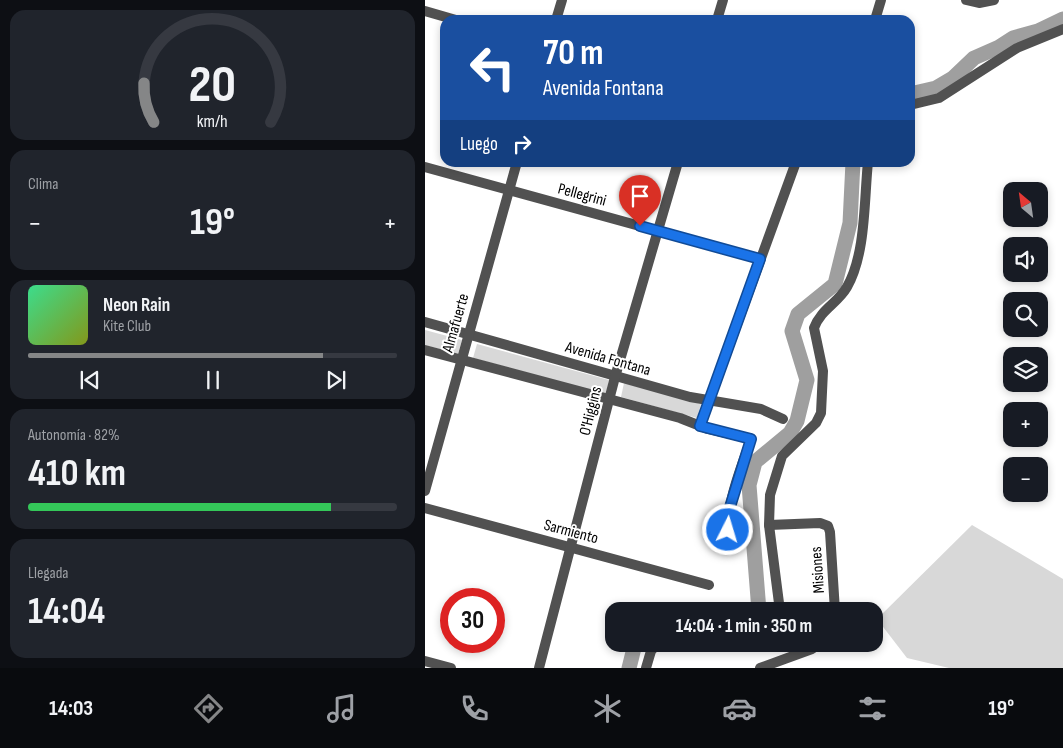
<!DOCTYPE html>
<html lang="es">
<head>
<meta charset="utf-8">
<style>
	body { margin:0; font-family:"Sofia Sans Condensed",sans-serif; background:#20242c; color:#f1f3f6; height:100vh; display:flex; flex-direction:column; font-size:19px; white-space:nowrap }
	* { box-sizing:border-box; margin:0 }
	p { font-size:16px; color:#9ea1a6 }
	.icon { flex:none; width:28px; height:28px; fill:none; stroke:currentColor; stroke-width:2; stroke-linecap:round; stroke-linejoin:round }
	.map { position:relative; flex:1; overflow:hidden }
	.side { display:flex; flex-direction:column; gap:10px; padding:10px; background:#0d0f14; width:425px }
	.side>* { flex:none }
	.top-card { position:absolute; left:15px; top:15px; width:475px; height:152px; border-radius:15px; box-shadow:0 2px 8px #0003; background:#1a4fa0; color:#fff; overflow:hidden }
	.needle { width:32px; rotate:331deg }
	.fabs { position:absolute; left:578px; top:182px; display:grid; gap:10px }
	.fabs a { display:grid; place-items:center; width:45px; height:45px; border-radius:10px; background:#171b24; box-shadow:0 2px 8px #0003; font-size:25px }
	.speed { position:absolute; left:15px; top:588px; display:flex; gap:10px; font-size:25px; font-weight:700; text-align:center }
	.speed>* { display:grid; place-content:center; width:65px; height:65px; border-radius:50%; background:#171b24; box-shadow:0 2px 8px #0003; line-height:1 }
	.speed .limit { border:8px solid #d22; background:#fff; color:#111 }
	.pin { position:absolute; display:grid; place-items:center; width:42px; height:42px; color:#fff; margin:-51px -21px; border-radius:50% 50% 50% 0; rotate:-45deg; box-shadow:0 0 5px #0007 }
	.pin .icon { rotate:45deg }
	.me { position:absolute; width:55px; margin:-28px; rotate:5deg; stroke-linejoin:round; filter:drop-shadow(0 0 4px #0008) }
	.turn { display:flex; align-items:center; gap:18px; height:105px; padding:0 20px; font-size:22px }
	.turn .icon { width:65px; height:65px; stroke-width:2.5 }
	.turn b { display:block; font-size:35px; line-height:42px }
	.then { display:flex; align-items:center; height:48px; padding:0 20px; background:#0003; gap:10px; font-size:19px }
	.big { font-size:38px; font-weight:700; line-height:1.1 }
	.side .card { flex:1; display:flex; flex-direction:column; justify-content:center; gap:8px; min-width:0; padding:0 18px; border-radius:15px; background:#20242c }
	.side .dial { align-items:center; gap:0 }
	.dial svg { height:130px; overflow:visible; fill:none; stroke:#363941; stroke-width:7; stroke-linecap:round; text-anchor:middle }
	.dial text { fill:#f1f3f6; stroke:none }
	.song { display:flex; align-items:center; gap:15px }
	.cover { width:60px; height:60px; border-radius:8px; background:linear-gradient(135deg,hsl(150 70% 55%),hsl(70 70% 35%)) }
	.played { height:5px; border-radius:2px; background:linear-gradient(90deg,#858687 80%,#363941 80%) }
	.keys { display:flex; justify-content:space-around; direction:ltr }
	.heat { display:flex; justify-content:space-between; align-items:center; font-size:28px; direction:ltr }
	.charge { height:8px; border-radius:4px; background:linear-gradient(90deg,#34c759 82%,#363941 0) }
	.trip { position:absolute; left:180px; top:602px; width:278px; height:50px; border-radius:15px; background:#171b24; box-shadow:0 2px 8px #0003; font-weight:700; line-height:50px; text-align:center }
	.tabs { display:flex; height:80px; justify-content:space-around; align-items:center; background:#090b0e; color:#9ea1a6 }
	.tabs .icon { width:35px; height:35px }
	.tabs .on { color:#858687 }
	.tabs b { font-size:22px; color:#f1f3f6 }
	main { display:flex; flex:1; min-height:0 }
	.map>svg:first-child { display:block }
	.green { fill:#d8d8d8 }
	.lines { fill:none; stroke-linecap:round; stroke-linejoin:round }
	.river { stroke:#9f9f9f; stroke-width:15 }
	.minor { stroke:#515151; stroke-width:10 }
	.route-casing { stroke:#114b97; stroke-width:12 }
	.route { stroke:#1a73e8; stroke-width:9 }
	.labels { text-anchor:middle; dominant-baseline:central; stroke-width:4; stroke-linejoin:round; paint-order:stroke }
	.street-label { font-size:16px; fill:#000; stroke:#fff }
</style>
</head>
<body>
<main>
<section class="side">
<div class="card dial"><svg viewBox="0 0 100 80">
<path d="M14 69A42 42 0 1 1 86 69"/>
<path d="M14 69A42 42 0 0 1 8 45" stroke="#858687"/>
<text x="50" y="56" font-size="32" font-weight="700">20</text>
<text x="50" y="72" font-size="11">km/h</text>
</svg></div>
<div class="card"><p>Clima</p>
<div class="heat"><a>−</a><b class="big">19°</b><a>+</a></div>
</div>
<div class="card">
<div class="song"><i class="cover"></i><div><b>Neon Rain</b><p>Kite Club</p></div></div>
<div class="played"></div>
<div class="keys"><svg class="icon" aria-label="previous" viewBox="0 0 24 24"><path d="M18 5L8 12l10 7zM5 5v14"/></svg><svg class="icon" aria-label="pause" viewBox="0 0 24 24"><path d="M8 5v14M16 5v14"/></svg><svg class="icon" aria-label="next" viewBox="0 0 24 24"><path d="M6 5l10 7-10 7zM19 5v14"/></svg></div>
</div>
<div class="card"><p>Autonomía · 82%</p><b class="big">410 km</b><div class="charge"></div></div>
<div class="card"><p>Llegada</p><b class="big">14:04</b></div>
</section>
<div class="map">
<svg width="638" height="668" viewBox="0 0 638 668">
	<rect width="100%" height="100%" fill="#fff"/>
	<g class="green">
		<polygon points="0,330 37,340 33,354 0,345"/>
		<polygon points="52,344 184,380 181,394 48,358"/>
		<polygon points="199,383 276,404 272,418 196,397"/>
		<polygon points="547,525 638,579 638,668 524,668 482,658 452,619"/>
	</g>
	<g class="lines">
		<g class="river">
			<polyline points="485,94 511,88 528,78 549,58 574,47 588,38 613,31 638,19"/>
			<polyline points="334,611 324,485 330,462 365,433 372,421 382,380 367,331 373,314 410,284 425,223 428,162"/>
			<polyline points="204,668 210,644"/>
		</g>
		<g class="minor">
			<polyline points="541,0 554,3 569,0"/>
			<polyline points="0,11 31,20"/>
			<polyline points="131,20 137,0"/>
			<polyline points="292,20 298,0"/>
			<polyline points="450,20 456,0"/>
			<polyline points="485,105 514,98 592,48 638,29"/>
			<polyline points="0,167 335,259"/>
			<polyline points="0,322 265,397 336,409 358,419"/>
			<path d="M0,350l255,68 28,11 43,10c-11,33 -28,68 -20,104"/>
			<polyline points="275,426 371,162"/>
			<polyline points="0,491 92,162"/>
			<polyline points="0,508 284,585"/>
			<polyline points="344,525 395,523 403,526 405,532 410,611"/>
			<path d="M355,611l-11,-86 1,-30 12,-39 34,-33 5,-10 2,-42 -9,-43c7,-19 24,-25 33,-41 19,-33 17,-87 21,-125"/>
			<polyline points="0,661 26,668"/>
			<polyline points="114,668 190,377 253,162"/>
			<polyline points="221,668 226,651 232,644"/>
			<polyline points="335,668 387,649 394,644"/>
		</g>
	</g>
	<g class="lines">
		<defs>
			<polyline id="route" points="215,226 335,259 275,426 326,439 305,507 303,530"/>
		</defs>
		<use href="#route" class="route-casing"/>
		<use href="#route" class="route"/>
	</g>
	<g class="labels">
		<g class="street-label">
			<text transform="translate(157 195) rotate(15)">Pellegrini</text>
			<text transform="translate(31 323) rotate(-74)">Almafuerte</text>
			<text transform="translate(183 359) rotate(16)">Avenida Fontana</text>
			<text transform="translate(166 411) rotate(-76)">O'Higgins</text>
			<text transform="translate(146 532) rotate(15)">Sarmiento</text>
			<text transform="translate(393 570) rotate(-94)">Misiones</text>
		</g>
	</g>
</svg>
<div class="fabs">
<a><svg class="needle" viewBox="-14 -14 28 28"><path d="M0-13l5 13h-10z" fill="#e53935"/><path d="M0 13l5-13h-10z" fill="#9ea1a6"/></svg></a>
<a><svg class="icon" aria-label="sound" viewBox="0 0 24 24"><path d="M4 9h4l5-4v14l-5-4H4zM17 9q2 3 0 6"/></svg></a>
<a><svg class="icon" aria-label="search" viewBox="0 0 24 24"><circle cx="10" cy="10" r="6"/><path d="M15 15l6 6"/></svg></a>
<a><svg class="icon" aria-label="layers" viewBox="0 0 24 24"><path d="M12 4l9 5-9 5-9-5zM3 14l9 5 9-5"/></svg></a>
<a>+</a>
<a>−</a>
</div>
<div class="speed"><div class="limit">30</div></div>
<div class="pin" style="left:215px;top:226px;background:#d93025"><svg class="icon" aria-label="arrive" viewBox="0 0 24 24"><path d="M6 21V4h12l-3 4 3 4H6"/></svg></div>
<svg class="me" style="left:303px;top:530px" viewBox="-20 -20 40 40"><circle r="17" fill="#1a73e8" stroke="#fff" stroke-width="3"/><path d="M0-11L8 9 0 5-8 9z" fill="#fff"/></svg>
<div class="trip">14:04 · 1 min · 350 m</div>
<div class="top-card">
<div class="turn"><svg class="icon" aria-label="left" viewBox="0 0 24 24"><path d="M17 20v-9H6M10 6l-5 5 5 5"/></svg><div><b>70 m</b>Avenida Fontana</div></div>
<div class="then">Luego<svg class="icon" aria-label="right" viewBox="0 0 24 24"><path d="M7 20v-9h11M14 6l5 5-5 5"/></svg></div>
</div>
</div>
</main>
<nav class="tabs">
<b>14:03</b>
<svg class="icon on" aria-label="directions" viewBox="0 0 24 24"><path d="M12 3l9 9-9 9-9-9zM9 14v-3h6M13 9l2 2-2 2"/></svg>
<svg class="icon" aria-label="music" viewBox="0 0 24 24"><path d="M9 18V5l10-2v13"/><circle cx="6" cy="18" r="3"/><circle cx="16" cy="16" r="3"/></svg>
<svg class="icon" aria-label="phone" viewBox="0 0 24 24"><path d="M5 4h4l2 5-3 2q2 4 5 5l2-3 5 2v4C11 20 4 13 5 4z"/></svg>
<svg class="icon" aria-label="climate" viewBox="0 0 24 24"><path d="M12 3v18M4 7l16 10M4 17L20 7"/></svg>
<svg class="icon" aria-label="car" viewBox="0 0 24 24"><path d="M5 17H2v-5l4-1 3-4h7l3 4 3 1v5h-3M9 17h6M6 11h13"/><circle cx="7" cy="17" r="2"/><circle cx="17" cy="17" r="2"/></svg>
<svg class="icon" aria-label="filters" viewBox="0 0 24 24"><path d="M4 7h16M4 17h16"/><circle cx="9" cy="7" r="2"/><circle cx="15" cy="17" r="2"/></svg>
<b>19°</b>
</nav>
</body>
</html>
